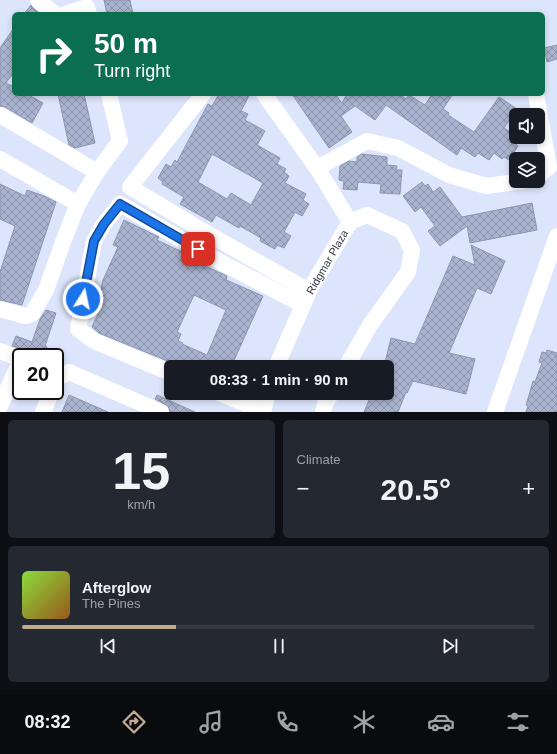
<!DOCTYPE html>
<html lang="en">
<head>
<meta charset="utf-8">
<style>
	body { margin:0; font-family:Arial,sans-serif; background:#242831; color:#f1f3f6; height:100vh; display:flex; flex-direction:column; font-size:15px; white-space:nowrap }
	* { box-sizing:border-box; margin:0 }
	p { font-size:13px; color:#9ea1a6 }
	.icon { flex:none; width:22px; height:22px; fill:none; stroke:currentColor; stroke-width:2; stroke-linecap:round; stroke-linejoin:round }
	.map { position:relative; height:412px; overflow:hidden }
	.side { display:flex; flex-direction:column; gap:8px; padding:8px; background:#0d0f14; flex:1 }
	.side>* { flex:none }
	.hud { position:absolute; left:12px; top:12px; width:533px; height:84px; border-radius:6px; box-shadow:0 2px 6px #0003; background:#0b6e4f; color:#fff; overflow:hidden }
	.buttons { position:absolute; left:509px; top:108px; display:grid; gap:8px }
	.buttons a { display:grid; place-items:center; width:36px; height:36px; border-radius:6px; background:#171b24; box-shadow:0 2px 6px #0003; font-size:20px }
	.speed { position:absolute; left:12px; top:348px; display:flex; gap:8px; font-size:20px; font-weight:700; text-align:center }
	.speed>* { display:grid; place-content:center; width:52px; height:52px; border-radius:50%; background:#171b24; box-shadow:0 2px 6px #0003; line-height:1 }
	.speed .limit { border:2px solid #111; border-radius:6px; background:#fff; color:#111 }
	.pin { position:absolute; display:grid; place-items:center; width:34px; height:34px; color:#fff; margin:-17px; border-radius:8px; box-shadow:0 2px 6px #0006 }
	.me { position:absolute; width:44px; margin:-22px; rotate:10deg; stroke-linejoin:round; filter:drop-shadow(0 0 3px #0008) }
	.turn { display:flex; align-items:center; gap:14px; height:84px; padding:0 16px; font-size:18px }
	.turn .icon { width:52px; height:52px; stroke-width:2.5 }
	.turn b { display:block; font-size:28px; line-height:34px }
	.big { font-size:30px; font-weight:700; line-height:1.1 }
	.side .widget { flex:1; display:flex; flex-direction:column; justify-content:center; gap:6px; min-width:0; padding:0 14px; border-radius:6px; background:#242831 }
	.side .dial { align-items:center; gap:0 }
	.dial b { font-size:52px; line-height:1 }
	.song { display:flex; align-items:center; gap:12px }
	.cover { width:48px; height:48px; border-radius:6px; background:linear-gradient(135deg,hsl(90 70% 55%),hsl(30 70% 35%)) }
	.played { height:4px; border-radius:2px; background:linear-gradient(90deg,#c4aa8e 30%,#363941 30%) }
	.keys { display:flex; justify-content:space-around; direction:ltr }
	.heat { display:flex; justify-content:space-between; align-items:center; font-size:22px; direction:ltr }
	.side .tiles { flex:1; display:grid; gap:8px; grid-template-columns:1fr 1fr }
	.widget:last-child { grid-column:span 2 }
	.trip { position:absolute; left:164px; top:360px; width:230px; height:40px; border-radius:6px; background:#171b24; box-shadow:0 2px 6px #0003; font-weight:700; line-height:40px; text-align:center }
	.tab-bar { display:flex; height:64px; justify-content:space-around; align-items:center; background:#090b0e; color:#9ea1a6 }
	.tab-bar .icon { width:28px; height:28px }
	.tab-bar .active { color:#c4aa8e }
	.tab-bar b { font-size:18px; color:#f1f3f6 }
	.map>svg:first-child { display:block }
	.building { fill:url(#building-cross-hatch); stroke:#8d95b0; fill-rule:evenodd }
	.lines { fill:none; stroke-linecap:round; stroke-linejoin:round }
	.minor { stroke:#fff; stroke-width:16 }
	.route-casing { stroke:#114b97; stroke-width:10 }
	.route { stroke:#1a73e8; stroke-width:7 }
	.labels { text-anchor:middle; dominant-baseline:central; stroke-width:3.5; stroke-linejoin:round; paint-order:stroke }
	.street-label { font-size:11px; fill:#343843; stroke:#fff }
</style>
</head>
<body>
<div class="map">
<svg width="557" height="412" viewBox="0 0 557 412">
	<defs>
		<pattern id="building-cross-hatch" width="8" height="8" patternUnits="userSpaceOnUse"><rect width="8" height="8" fill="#aab3cf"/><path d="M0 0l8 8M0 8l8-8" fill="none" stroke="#8b93aa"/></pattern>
	</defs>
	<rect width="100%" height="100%" fill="#dde5fc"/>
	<g class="building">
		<polygon points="104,0 130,0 133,14 107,14"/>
		<polygon points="31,5 32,7 40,14 24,14"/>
		<polygon points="14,28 14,72 6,83 14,87 14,94 27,94 43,103 32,123 5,107 0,106 0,48"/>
		<polygon points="557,45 557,59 547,62 544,48"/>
		<polygon points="58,94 84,94 95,143 75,148 69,145"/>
		<path d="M219,94h31l-9,17 7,3 -3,6 20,11 -8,14 23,13 -3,6 9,5 -2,3 5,4 -4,7 21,11 -3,6 6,4 -7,12 -7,-4 -11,20 7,4 -7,12 -7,-3 -2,4 -15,-8 1,-3 -21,-12 -1,2 -23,-13 -4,7 -32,-18 4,-7 -22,-13 1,-2 -5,-4 8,-14 5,3 4,-7 2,2 31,-58 4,2zM212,154l51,29 -12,22 -20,-12 -4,6 -29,-17z"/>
		<polygon points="292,94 335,94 342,103 347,94 399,94 406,99 409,95 425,105 432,94 453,94 443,109 449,113 448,115 474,132 499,97 517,109 504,128 518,137 514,143 518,146 509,160 504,157 502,159 494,153 489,160 478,153 475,157 461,148 457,155 386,105 375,120 355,106 341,116 352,132 329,148"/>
		<polygon points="362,154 387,157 387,165 397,166 396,170 402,170 400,194 380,193 381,184 358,182 357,190 343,189 344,181 339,180 340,166 349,161 357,162 357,157"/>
		<polygon points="422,182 425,186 428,184 433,192 440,187 462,217 532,203 537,230 470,243 467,226 440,246 428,231 435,226 421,207 415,212 403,196"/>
		<polygon points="0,184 25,196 27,190 44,196 56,202 22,305 0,300 0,272 15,226 0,219"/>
		<path d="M124,220l35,17 -2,3 36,17 -1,3 35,16 -1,4 37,16 -32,71h-53l-3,-3 -76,-31 -7,-6 12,-27 -5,-1 4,-19 15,-33 -5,-2zM194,295l32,15 -19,45 -25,-11 1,-1 -5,-2 3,-7 -4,-2z"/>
		<polygon points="471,245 505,261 491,294 477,288 449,353 475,359 466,394 413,381 407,393 406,392 398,412 364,412 372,393 387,393 387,367 384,367 391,338 415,344 453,256 475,265"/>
		<polygon points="46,310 56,313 45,346 47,347 44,357 35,357 29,355 25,350 12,346 16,336 32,342 40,319"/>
		<polygon points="547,350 557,353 557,412 526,412 528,406 526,405 530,392 533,381 535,382 542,363 539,362 542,352 546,353"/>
		<polygon points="69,395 108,412 62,412"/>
		<polygon points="157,395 195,412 170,412 168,406 155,399"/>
	</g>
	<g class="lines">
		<g class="minor">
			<polyline points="38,0 55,14"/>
			<polyline points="65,14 87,7 89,14"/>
			<polyline points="203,94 130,187 203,231 309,291"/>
			<polyline points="264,94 317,168 367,141 398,148 449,175 486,186 523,181"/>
			<polyline points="536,94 549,167 538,176"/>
			<polyline points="0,115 97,172 78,204 63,242 46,290 32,314 25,316 0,309"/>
			<polyline points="0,159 78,204"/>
			<polyline points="317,168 350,222"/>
			<polyline points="97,172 120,141 109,94"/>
			<polyline points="0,351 21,359 0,406"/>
			<polyline points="276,367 310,289 350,222 367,215 402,231 412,250 408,272 370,325 346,367"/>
			<polyline points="171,373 94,341 78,329 94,241 104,224 120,204 224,264 303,305"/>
			<polyline points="55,384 57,378 69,372 161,412"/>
			<polyline points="219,393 263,411"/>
			<polyline points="43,412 52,391"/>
			<polyline points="263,412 268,393"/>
			<polyline points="323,412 325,404 332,393"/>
			<polyline points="495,412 557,236"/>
		</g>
	</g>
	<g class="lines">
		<defs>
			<polyline id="route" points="83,299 94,241 104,224 120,204 198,249"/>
		</defs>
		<use href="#route" class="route-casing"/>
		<use href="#route" class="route"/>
	</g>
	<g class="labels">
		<g class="street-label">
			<text transform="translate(327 262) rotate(-60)">Ridgmar Plaza</text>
		</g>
	</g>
</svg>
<div class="buttons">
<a><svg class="icon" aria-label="sound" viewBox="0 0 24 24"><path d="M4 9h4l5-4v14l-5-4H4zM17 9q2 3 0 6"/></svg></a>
<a><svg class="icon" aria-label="layers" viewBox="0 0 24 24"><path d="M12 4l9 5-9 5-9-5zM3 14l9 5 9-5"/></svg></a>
</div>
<div class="speed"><div class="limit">20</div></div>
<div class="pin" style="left:198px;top:249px;background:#d93025"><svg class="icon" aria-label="arrive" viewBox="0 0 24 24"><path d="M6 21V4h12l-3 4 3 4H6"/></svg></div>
<svg class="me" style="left:83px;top:299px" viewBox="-20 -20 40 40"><circle r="17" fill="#1a73e8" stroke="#fff" stroke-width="3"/><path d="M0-11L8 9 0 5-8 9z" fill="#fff"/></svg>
<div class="trip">08:33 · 1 min · 90 m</div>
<div class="hud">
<div class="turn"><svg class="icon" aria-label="right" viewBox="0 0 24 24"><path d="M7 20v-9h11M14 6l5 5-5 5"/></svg><div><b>50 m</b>Turn right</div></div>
</div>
</div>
<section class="side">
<div class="tiles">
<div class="widget dial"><b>15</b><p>km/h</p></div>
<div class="widget"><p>Climate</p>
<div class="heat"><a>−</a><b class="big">20.5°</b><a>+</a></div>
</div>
<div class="widget">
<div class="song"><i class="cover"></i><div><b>Afterglow</b><p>The Pines</p></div></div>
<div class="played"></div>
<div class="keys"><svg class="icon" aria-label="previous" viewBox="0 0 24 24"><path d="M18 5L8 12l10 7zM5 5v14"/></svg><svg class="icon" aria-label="pause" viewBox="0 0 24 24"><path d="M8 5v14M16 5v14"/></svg><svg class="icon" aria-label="next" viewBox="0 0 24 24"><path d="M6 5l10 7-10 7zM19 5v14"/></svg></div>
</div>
</div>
</section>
<nav class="tab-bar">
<b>08:32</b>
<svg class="icon active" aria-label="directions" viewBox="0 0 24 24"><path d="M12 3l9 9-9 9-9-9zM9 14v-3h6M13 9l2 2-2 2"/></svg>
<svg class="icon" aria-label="music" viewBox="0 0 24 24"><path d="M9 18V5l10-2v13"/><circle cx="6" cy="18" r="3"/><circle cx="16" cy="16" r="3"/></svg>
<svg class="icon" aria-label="phone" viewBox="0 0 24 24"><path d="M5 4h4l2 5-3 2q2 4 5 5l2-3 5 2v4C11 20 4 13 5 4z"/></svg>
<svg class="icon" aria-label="climate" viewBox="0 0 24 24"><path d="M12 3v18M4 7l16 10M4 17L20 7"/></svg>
<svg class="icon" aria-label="car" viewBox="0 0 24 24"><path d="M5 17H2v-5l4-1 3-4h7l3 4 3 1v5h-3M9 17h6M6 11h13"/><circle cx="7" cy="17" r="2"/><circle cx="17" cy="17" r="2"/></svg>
<svg class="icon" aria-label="filters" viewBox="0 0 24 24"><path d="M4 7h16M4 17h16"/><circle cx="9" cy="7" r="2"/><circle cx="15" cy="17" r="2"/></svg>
</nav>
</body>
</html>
